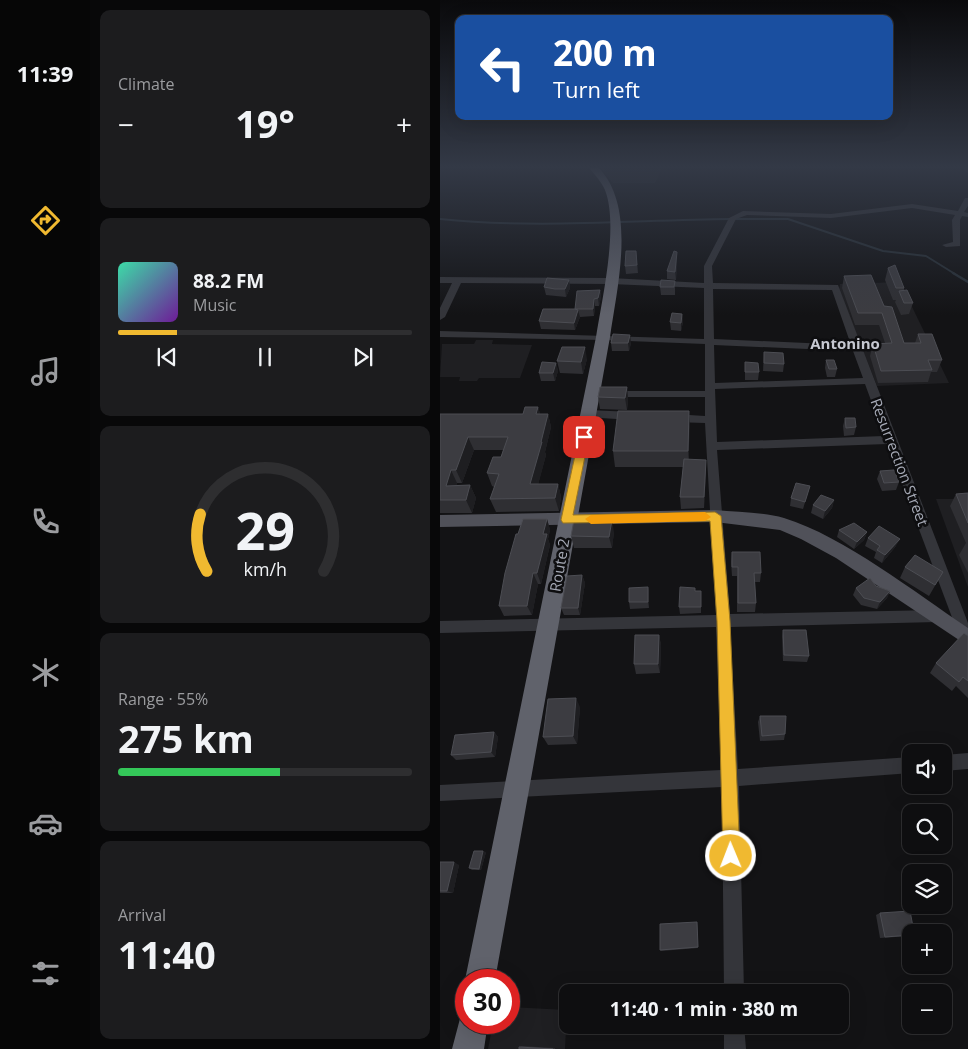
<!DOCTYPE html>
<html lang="en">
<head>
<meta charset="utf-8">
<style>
	body { margin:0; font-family:"Open Sans",sans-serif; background:#1c1c1e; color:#f1f3f6; height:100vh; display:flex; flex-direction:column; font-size:19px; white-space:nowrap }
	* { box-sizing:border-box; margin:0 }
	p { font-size:16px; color:#9b9c9f }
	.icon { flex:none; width:28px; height:28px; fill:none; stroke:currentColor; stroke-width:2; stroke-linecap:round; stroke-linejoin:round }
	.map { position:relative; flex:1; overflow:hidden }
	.sheet { display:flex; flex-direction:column; gap:10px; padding:10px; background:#080809; width:350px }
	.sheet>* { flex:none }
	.guide { position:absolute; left:15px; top:15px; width:438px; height:105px; border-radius:10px; box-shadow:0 5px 20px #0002,0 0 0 1px #2e2e30; background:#1a4fa0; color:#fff; overflow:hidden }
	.tools { position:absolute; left:462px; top:744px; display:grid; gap:10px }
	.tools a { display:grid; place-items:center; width:50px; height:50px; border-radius:10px; background:#0e0e10; box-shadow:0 5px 20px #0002,0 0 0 1px #2e2e30; font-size:25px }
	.speed { position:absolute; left:15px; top:969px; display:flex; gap:10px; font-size:25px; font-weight:700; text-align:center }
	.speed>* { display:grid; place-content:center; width:65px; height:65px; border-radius:50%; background:#0e0e10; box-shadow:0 5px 20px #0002,0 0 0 1px #2e2e30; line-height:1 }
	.speed .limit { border:8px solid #d22; background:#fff; color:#111 }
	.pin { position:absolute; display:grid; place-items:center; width:42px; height:42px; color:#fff; margin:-21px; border-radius:10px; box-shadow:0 2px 8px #0006 }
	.me { position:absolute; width:55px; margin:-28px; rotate:359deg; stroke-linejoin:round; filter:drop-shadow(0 0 4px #0008) }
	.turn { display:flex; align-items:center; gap:18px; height:105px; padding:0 15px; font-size:22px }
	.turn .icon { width:65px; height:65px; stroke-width:2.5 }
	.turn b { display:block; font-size:35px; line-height:42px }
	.big { font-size:38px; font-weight:700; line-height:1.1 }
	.sheet .card { flex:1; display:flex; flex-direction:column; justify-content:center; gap:8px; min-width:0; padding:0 18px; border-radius:10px; background:#1c1c1e }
	.sheet .dial { align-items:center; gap:0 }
	.dial svg { height:130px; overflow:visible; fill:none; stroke:#2e2e30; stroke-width:7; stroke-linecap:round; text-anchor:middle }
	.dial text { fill:#f1f3f6; stroke:none }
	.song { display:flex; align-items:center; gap:15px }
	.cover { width:60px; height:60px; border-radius:8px; background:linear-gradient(135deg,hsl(160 70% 55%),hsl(280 70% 35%)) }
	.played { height:5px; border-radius:2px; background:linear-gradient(90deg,#f0b930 20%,#2e2e30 20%) }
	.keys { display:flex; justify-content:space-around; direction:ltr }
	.heat { display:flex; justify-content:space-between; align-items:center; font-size:28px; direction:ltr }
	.charge { height:8px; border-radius:4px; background:linear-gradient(90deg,#34c759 55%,#2e2e30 0) }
	.trip { position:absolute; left:119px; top:984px; width:290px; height:50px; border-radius:10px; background:#0e0e10; box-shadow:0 5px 20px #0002,0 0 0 1px #2e2e30; font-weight:700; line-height:50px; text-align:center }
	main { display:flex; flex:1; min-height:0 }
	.menu { display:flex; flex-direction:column; width:90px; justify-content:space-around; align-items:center; background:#060606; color:#9b9c9f }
	.menu .icon { width:35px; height:35px }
	.menu .selected { color:#f0b930 }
	.menu b { font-size:22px; color:#f1f3f6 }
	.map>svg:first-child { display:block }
	.built { fill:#1f1f22 }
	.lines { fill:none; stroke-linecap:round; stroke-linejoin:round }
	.stream-far1 { stroke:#293138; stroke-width:2 }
	.stream { stroke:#293138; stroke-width:2.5 }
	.minor { fill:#34353a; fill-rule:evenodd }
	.major { fill:#505159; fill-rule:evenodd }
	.highway { fill:#60626b; fill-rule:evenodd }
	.wall { fill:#2f2f33 }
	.shaded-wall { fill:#1e1e21 }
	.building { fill:#3c3c41; stroke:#4c4d53 }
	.route { fill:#f0b930; stroke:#9c781f }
	.slow { fill:#f59e0b }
	.labels { text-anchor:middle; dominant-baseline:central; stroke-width:5; stroke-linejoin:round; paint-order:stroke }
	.far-quarter-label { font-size:15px; font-weight:bold; fill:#c6c8d1; stroke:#0e0e10 }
	.street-label { font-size:15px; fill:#a5a9b5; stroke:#0e0e10 }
</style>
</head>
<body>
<main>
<nav class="menu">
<b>11:39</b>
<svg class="icon selected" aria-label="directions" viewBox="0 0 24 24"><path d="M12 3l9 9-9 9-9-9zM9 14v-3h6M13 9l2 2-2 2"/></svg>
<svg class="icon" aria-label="music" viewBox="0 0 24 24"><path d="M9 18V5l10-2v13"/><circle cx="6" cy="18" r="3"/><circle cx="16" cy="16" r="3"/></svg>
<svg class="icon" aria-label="phone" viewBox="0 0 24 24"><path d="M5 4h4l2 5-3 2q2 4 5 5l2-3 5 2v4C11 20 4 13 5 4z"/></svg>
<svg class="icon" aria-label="climate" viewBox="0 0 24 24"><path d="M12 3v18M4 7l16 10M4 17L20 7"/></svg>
<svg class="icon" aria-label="car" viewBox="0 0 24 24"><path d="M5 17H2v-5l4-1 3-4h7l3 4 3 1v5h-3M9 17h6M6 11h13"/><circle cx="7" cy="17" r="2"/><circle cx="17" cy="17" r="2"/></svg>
<svg class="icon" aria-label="filters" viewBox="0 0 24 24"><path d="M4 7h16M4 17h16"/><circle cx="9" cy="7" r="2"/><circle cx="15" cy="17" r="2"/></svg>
</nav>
<section class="sheet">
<div class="card"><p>Climate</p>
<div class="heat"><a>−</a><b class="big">19°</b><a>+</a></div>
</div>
<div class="card">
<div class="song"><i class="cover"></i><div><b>88.2 FM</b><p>Music</p></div></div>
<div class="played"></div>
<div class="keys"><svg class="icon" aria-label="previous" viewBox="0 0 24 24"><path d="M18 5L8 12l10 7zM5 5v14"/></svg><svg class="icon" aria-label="pause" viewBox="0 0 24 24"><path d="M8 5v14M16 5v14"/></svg><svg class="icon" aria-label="next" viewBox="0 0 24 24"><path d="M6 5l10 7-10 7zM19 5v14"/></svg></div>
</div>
<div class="card dial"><svg viewBox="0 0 100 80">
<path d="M14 69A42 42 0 1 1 86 69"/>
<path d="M14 69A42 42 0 0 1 10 34" stroke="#f0b930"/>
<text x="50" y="56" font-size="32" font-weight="700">29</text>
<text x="50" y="72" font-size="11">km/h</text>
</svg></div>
<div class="card"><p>Range · 55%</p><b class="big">275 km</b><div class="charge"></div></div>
<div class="card"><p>Arrival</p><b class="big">11:40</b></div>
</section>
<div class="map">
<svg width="528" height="1049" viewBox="0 0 528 1049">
	<rect width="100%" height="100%" fill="#131315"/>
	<g class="built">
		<polygon points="160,168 222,168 215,183 173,183"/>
		<polygon points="460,282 509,383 437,386 399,290 400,284"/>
		<polygon points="36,340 53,340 52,344 92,345 80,378 39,378 37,381 19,381 20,377 0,377 2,344 34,344"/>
		<polygon points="496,499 528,499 528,587"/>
		<polygon points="69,1007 127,1010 125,1049 48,1049 53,1023 69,1022"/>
	</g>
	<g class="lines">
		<g class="stream-far1">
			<path d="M0,219c97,10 193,1 290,0"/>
			<polyline points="295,219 348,219 443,251 486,256 515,274"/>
		</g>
		<polyline class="stream" points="513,273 528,282"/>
		<g class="minor">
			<polygon points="523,168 528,168 528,173 526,172"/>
			<path d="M525,198h3v8l-4,6 4,1v4l-6,-1 -2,4v26l-14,1 -4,-2 11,-3 -1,-22 3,-5 -43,-7 -81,10 -84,-3 -11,4 -24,47 1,17 125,2 130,338v19h-2l-5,-1 -2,-5 -72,-192 -170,6 13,164 207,-4 5,2 2,4 -2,4 -5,2 -207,5 8,142 173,-12v16l-172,13 5,206h-20l-2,-205 -282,14v-16l281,-15 -5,-143 -276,6v-12l276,-6 -11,-192 -32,-1 -5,-4 5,-4 32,2v-19h-93l-5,-3 5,-3h93v-47l-102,-4 -163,-3v-6l264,8v-51l-93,-4 -150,-1 -16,34 -5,3v-12l12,-25h-12v-6l171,1 93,5v-17l25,-48 14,-7 88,3 81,-10 46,7zM273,289l119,1 19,55 -137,-6zM274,345l139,6 10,27 -148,5zM425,384l19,52 -167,6 -2,-53z"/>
			<polygon points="148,410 193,412 198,416 193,420 144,417 143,414 144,411"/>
			<polygon points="528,753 528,769 504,771 504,755"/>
			<polygon points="284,1025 304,1025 306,1049 284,1049"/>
		</g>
		<path class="major" d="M275,510c22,2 47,2 69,8 61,19 130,74 184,110v18l-132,-88 -35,-19 -21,-9 -65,-8 -275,5v-12z"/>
		<g class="highway">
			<path d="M149,168h10c38,40 18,119 11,169l-115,643h-29v3l-1,-3 131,-643c6,-38 23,-111 9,-147 -4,-9 -10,-15 -16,-22z"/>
			<polygon points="26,1009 26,1022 48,1022 44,1049 12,1049 22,1011"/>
		</g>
	</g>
	<g class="wall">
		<polygon points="196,251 198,273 186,274 185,266"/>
		<polygon points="237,260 236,280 227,279 227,271"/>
		<polygon points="448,268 464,288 464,290 473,303 469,314 461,315 455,302 456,300 453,300 445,280"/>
		<polygon points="404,276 444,306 464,343 475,343 478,334 502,360 497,372 491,372 488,382 438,383 430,356 433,344 445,343 439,325 415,325 402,288"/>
		<polygon points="129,280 130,288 126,297 106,295 104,287"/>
		<polygon points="235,281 235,295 221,295 220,287"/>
		<polygon points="160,290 161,297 159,306 155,306 154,316 140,317 135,330 101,329 99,321 135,309"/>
		<polygon points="242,314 243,322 241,331 231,330 230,322"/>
		<polygon points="171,343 191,343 189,351 172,351"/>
		<polygon points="324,352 344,364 343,372 323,371"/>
		<polygon points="147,359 143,374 120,373 117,361"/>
		<polygon points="386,360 397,369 395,377 387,377 385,368"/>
		<polygon points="305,362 319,372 318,380 305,380"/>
		<polygon points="116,363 118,371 115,381 101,381 99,373"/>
		<polygon points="187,387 188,399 187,410 160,409 158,397"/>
		<polygon points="98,407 100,414 108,414 111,427 105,452 106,455 98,484 118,484 121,497 119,511 56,512 50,499 54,487 52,486 47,473 61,457 63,450 34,450 22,483 17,483 16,486 30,485 36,498 32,513 0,513 0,414 83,414"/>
		<polygon points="249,411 249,460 266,472 264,508 241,509 240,497 243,467 175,467 173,451"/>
		<polygon points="405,418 416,427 414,435 404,436 403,426"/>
		<polygon points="440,471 459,482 456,490 442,491 437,479"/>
		<polygon points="370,486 363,509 350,506 351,498"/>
		<polygon points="528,493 528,573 519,555 526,543 510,506 516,494"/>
		<polygon points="394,500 392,508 383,519 371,513 373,505"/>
		<polygon points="107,519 110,530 108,539 110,545 101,584 98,584 92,615 64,616 59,606 78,534"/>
		<polygon points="399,530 427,532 424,540 414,549 397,537"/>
		<polygon points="174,532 172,548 134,548 131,536"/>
		<polygon points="428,538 456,546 442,563 434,558 436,552 425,546"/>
		<polygon points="292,552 321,573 320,582 315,582 316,603 315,612 297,612 297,576 292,576 291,562"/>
		<polygon points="465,567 503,572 489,596 460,578"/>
		<polygon points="142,575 145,583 140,615 124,615 121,608"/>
		<polygon points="436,586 450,591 447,598 437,609 421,605 413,595 416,588"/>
		<polygon points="208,587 209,594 209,608 190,609 189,602"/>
		<polygon points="255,591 261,591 261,613 240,614 239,607"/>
		<polygon points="343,630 369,656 367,662 343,661 342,636"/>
		<polygon points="219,635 221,645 220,673 196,674 194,664"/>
		<polygon points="528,636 528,698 516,686 512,691 490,673 496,663"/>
		<polygon points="140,707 137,744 108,745 103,737"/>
		<polygon points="320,716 345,734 344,740 320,741 318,722"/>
		<polygon points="54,732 58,737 55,757 16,760 11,755"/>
		<polygon points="46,852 41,870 32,870 29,868"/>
		<polygon points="0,862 19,865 13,893 0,893"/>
		<polygon points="440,913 471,932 471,936 440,938 436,915"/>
		<polygon points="257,922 258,948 221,951 220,950"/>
		<polygon points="82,1046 115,1048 115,1049 79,1049 79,1047"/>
	</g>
	<g class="shaded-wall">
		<polygon points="237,252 237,260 236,280 235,272"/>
		<polygon points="129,280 130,288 126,297 125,289"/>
		<polygon points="160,290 161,297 159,306 158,298"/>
		<polygon points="154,299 155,306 154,316 153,309"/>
		<polygon points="138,310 140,317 135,330 134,323"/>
		<polygon points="242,314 243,322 241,331 241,323"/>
		<polygon points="190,335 191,343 189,351 188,343"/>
		<polygon points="145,347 147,359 143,374 141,362"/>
		<polygon points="116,363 118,371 115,381 113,373"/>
		<polygon points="187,387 188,399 187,410 185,398"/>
		<polygon points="98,407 102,420 96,414"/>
		<polygon points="249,411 250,427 248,467 248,451"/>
		<polygon points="108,414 111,427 105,452 106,455 95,497 90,484"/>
		<polygon points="28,437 34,450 22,483 16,470"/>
		<polygon points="266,460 266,472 264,508 264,497"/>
		<polygon points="11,470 17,483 13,499 6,486"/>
		<polygon points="118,484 121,497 119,511 115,498"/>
		<polygon points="30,485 36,498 32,513 26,500"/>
		<polygon points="394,500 392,508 383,519 385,511"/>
		<polygon points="107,519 110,530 108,539 110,545 101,584 97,573 103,534"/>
		<polygon points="172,520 174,532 172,548 169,537"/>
		<polygon points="427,532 424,540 414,549 417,542"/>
		<polygon points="460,539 456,546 442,563 445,555"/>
		<polygon points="93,573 98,584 92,615 87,606"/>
		<polygon points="142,575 145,583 140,615 138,608"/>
		<polygon points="208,587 209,594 209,608 208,602"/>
		<polygon points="450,591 447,598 437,609 440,602"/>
		<polygon points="219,635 221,645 220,673 218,664"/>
		<polygon points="136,698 140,707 137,744 133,736"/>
		<polygon points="54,732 58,737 55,757 51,752"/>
		<polygon points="43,851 46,852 41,870 39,869"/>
		<polygon points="14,862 19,865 13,893 7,891"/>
	</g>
	<g class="building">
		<polygon points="186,251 196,251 197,265 185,266"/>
		<polygon points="234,251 237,252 235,272 227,271"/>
		<polygon points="455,265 464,288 456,288 448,268"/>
		<polygon points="431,275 444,306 452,307 464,343 481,343 478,334 492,334 502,360 488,360 492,370 441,371 433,344 452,343 442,313 418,313 404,276"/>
		<polygon points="107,278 129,280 125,289 115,289 104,287"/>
		<polygon points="221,280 235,281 234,287 220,287"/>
		<polygon points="160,290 158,298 154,299 153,309 135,309 138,310 134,323 99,321 103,309 135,309 137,291"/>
		<polygon points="467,290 473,303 464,303 459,291"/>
		<polygon points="232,313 242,314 241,323 230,322"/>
		<polygon points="173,334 190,335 188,343 171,343"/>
		<polygon points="122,347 145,347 141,362 117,361"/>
		<polygon points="324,352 343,353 344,364 324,363"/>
		<polygon points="386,360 394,360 397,369 389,369"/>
		<polygon points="102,362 116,363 113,373 99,373"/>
		<polygon points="305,362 318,363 319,372 305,372"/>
		<polygon points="160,387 187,387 185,398 158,397"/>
		<polygon points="85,407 98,407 96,414 108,414 101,442 102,442 90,484 118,484 115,498 50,499 59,474 47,473 53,457 61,457 68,437 28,437 16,470 11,470 6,486 30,485 26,500 0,500 0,414 83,414"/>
		<polygon points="178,411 249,411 248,451 173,451"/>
		<polygon points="405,418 415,418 416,427 406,428"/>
		<polygon points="244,459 266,460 264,497 240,497"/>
		<polygon points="454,470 459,482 444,483 440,471"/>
		<polygon points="356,483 370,486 365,502 351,498"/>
		<polygon points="528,493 528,523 516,494"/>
		<polygon points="381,495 394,500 385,511 373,505"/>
		<polygon points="83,519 107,519 103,534 107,534 97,573 93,573 87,606 59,606 65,573 76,534 78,534"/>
		<polygon points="134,520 172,520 169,537 131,536"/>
		<polygon points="414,523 427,532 417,542 399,530"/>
		<polygon points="439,526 460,539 445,555 437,550 440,546 428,538"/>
		<polygon points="292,552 320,552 321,573 314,573 316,603 298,603 298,567 292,567"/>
		<polygon points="475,555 503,572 495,585 465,567"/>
		<polygon points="142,575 138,608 121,608 127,576"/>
		<polygon points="430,578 436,586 450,591 440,602 424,598 416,588"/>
		<polygon points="208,587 208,602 189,602 189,588"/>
		<polygon points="240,587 255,588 255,591 261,591 261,607 239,607"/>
		<polygon points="343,630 366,630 369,656 344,655"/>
		<polygon points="524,633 528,636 528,681 523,677 519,682 496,663"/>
		<polygon points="195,635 219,635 218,664 194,664"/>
		<polygon points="136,698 133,736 103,737 108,699"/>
		<polygon points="320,716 346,716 345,734 322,736"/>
		<polygon points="54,732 51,752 11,755 15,735"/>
		<polygon points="34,851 43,851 39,869 29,868"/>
		<polygon points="0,862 14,862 7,891 0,891"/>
		<polygon points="470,911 474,932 471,932 471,935 445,937 440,913"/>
		<polygon points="257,922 258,947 220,950 220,924"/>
		<polygon points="79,1047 113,1049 79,1049"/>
	</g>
	<linearGradient id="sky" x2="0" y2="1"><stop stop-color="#0a0a0c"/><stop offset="0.53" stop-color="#333946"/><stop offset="1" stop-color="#333946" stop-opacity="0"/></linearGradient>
	<rect width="528" height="315" fill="url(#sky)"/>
	<polygon class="route" points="144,433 149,437 133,515 275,512 281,516 290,621 300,856 297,862 291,864 286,862 283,856 277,621 270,521 123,523 121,520 139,437"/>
	<polygon class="slow" points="265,512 271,517 265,521 151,524 145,519 151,515"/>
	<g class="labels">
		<g class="far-quarter-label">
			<text x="405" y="343">Antonino</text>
		</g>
		<g class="street-label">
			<text transform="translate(460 462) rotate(69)">Resurrection Street</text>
			<text transform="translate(119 565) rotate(-80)">Route 2</text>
		</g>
	</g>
</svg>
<div class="tools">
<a><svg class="icon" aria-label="sound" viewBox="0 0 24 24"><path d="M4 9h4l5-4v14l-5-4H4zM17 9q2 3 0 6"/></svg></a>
<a><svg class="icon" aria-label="search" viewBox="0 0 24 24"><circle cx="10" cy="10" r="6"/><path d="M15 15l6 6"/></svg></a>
<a><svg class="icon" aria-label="layers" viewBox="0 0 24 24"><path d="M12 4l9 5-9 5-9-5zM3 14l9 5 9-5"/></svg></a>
<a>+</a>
<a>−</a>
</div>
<div class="speed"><div class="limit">30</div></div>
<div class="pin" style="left:144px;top:437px;background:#d93025"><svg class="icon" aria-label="arrive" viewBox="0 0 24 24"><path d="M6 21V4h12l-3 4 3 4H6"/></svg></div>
<svg class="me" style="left:291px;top:856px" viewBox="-20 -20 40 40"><circle r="17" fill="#f0b930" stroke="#fff" stroke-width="3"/><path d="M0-11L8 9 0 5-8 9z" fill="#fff"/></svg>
<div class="trip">11:40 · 1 min · 380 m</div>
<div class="guide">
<div class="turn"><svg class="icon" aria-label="left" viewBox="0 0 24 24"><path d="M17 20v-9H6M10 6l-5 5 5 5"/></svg><div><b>200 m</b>Turn left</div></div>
</div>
</div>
</main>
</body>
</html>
